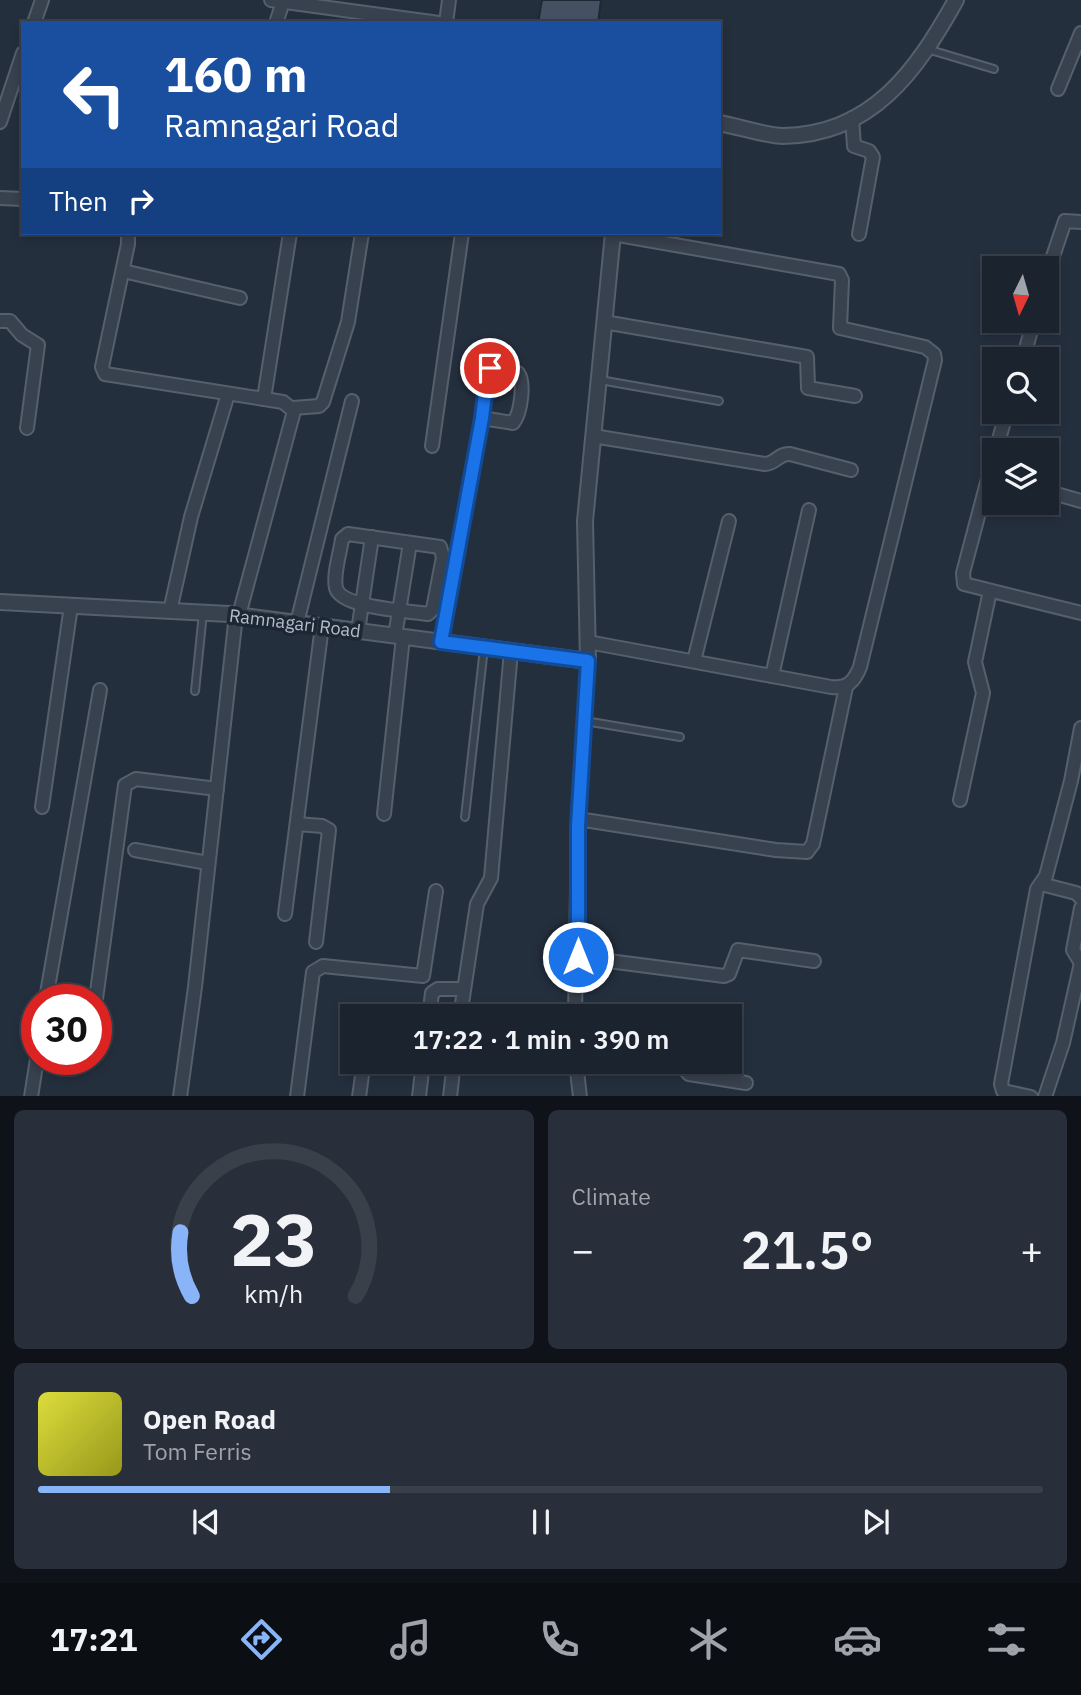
<!DOCTYPE html>
<html lang="en">
<head>
<meta charset="utf-8">
<style>
	body { margin:0; font-family:"IBM Plex Sans",sans-serif; background:#282f3a; color:#f1f3f6; height:100vh; display:flex; flex-direction:column; font-size:26px; white-space:nowrap }
	* { box-sizing:border-box; margin:0 }
	p { font-size:23px; color:#a0a4aa }
	.icon { flex:none; width:38px; height:38px; fill:none; stroke:currentColor; stroke-width:2; stroke-linecap:round; stroke-linejoin:round }
	.map { position:relative; height:1096px; overflow:hidden }
	.details { display:flex; flex-direction:column; gap:14px; padding:14px; background:#0f1319; flex:1 }
	.details>* { flex:none }
	.banner { position:absolute; left:21px; top:21px; width:700px; height:214px; border-radius:0px; box-shadow:0 4px 10px #0003,0 0 0 2px #39404a; background:#1a4fa0; color:#fff; overflow:hidden }
	.needle { width:46px; rotate:185deg }
	.controls { position:absolute; left:982px; top:256px; display:grid; gap:14px }
	.controls a { display:grid; place-items:center; width:77px; height:77px; border-radius:0px; background:#1b232e; box-shadow:0 4px 10px #0003,0 0 0 2px #39404a; font-size:35px }
	.speed { position:absolute; left:21px; top:984px; display:flex; gap:14px; font-size:35px; font-weight:700; text-align:center }
	.speed>* { display:grid; place-content:center; width:91px; height:91px; border-radius:50%; background:#1b232e; box-shadow:0 4px 10px #0003,0 0 0 2px #39404a; line-height:1 }
	.speed .limit { border:10px solid #d22; background:#fff; color:#111 }
	.pin { position:absolute; display:grid; place-items:center; width:60px; height:60px; color:#fff; margin:-30px; border:4px solid #fff; border-radius:50%; box-shadow:0 2px 7px #0007 }
	.me { position:absolute; width:77px; margin:-38px; rotate:0deg; stroke-linejoin:round; filter:drop-shadow(0 0 5px #0008) }
	.turn { display:flex; align-items:center; gap:24px; height:147px; padding:0 28px; font-size:32px }
	.turn .icon { width:91px; height:91px; stroke-width:2.5 }
	.turn b { display:block; font-size:49px; line-height:60px }
	.then { display:flex; align-items:center; height:66px; padding:0 28px; background:#0003; gap:14px; font-size:26px }
	.big { font-size:52px; font-weight:600; line-height:1.1 }
	.details .tile { flex:1; display:flex; flex-direction:column; justify-content:center; gap:10px; min-width:0; padding:0 24px; border-radius:10px; background:#282f3a }
	.details .dial { align-items:center; gap:0 }
	.dial svg { height:182px; overflow:visible; fill:none; stroke:#39404a; stroke-width:7; stroke-linecap:round; text-anchor:middle }
	.dial text { fill:#f1f3f6; stroke:none }
	.song { display:flex; align-items:center; gap:21px }
	.cover { width:84px; height:84px; border-radius:10px; background:linear-gradient(135deg,hsl(60 70% 55%),hsl(60 70% 35%)) }
	.played { height:7px; border-radius:4px; background:linear-gradient(90deg,#8ab4f8 35%,#39404a 35%) }
	.keys { display:flex; justify-content:space-around; direction:ltr }
	.heat { display:flex; justify-content:space-between; align-items:center; font-size:38px; direction:ltr }
	.details .tiles { flex:1; display:grid; gap:14px; grid-template-columns:1fr 1fr }
	.tile:last-child { grid-column:span 2 }
	.trip { position:absolute; left:340px; top:1004px; width:402px; height:70px; border-radius:0px; background:#1b232e; box-shadow:0 4px 10px #0003,0 0 0 2px #39404a; font-weight:600; line-height:70px; text-align:center }
	.tabs { display:flex; height:112px; justify-content:space-around; align-items:center; background:#0b0e12; color:#a0a4aa }
	.tabs .icon { width:49px; height:49px }
	.tabs .selected { color:#8ab4f8 }
	.tabs b { font-size:32px; color:#f1f3f6 }
	.map>svg:first-child { display:block }
	.building { fill:#455162; stroke:#1f2835; stroke-width:2 }
	.lines { fill:none; stroke-linecap:round; stroke-linejoin:round }
	.service-casing { stroke:#565f6c; stroke-width:10 }
	.minor-casing { stroke:#565f6c; stroke-width:16 }
	.tertiary-casing { stroke:#565f6c; stroke-width:18 }
	.service { stroke:#38414e; stroke-width:6 }
	.minor { stroke:#38414e; stroke-width:12 }
	.tertiary { stroke:#38414e; stroke-width:14 }
	.route-casing { stroke:#114b97; stroke-width:18 }
	.route { stroke:#1a73e8; stroke-width:12 }
	.labels { text-anchor:middle; dominant-baseline:central; stroke-width:7; stroke-linejoin:round; paint-order:stroke }
	.street-label { font-size:18px; fill:#b4bcc9; stroke:#1d2633 }
</style>
</head>
<body>
<div class="map">
<svg width="1081" height="1097" viewBox="0 0 1081 1097">
	<rect width="100%" height="100%" fill="#242f3e"/>
	<polygon class="building" points="542,0 601,0 598,23 538,23"/>
	<g class="lines">
		<defs>
			<g id="service">
				<polyline points="927,49 994,69"/>
				<polyline points="600,380 719,401"/>
				<polyline points="195,691 203,613"/>
				<polyline points="585,721 680,737"/>
				<polyline points="465,817 484,648"/>
			</g>
			<g id="minor">
				<polyline points="271,0 439,23"/>
				<polyline points="34,23 42,0"/>
				<polyline points="276,23 283,2"/>
				<polyline points="446,23 449,0"/>
				<polyline points="1058,89 1081,33"/>
				<polyline points="852,118 854,146 869,151 873,157 859,234"/>
				<polyline points="0,122 23,53"/>
				<polyline points="0,198 23,199"/>
				<polyline points="128,233 128,244 102,367 105,374 283,402 294,411 239,615"/>
				<polyline points="123,271 240,298"/>
				<polyline points="1046,277 1065,221 1081,222"/>
				<polyline points="0,321 10,321 22,335 38,345 27,428"/>
				<polyline points="604,322 807,357 808,388 855,396"/>
				<polyline points="1023,359 1034,320"/>
				<polyline points="264,399 290,233"/>
				<polyline points="293,408 319,406 323,402 348,322 362,233"/>
				<path d="M593,436l172,28c10,0 14,-11 25,-10l61,16"/>
				<polyline points="432,446 462,233"/>
				<polyline points="996,450 1007,411"/>
				<polyline points="994,456 963,573 964,584 1081,613"/>
				<polyline points="1046,491 1081,501"/>
				<path d="M348,534l92,13 3,10 -10,52 -5,5c-19,-3 -87,-6 -92,-26 -3,-14 4,-34 6,-49z"/>
				<polyline points="170,611 191,517 228,394"/>
				<polyline points="297,623 352,401"/>
				<polyline points="358,631 372,537"/>
				<polyline points="395,636 410,543"/>
				<path d="M441,642l41,-224 6,-49 7,-2 23,6c7,10 3,40 -5,50l-31,-5"/>
				<path d="M588,642l243,45c16,2 23,-5 29,-20l75,-307 -1,-6 -9,-7 -85,-19 2,-48 -3,-6 -226,-40"/>
				<polyline points="694,661 729,521"/>
				<polyline points="772,676 809,510"/>
				<polyline points="960,800 983,693 975,662 990,591"/>
				<polyline points="42,807 71,606"/>
				<polyline points="384,814 403,637"/>
				<polyline points="578,819 776,850 807,852 813,844 846,687"/>
				<polyline points="297,824 322,826 329,830 316,942"/>
				<polyline points="135,850 208,863"/>
				<polyline points="1041,884 1076,893 1081,898"/>
				<polyline points="1081,908 1073,950 1081,963"/>
				<polyline points="285,914 322,626"/>
				<polyline points="578,957 724,976 729,974 738,950 814,961"/>
				<polyline points="46,999 100,690"/>
				<polyline points="96,999 125,785 136,779 217,789"/>
				<polyline points="429,1017 432,993 438,989 464,989"/>
				<polyline points="460,1017 477,904 491,878 511,651"/>
				<polyline points="575,1017 578,826 588,661"/>
				<polyline points="576,1062 580,1097"/>
				<polyline points="678,1062 689,1074 746,1083"/>
				<polyline points="31,1097 37,1059"/>
				<polyline points="180,1097 195,987 236,615"/>
				<polyline points="297,1097 313,972 323,966 423,976 436,891"/>
				<polyline points="359,1097 363,1068"/>
				<polyline points="419,1097 423,1062"/>
				<polyline points="450,1097 454,1062"/>
				<polyline points="1031,1097 1003,1091 1001,1084 1037,889 1046,876 1071,781 1081,728"/>
				<polyline points="1045,1097 1063,1043 1081,963"/>
			</g>
			<g id="tertiary">
				<path d="M719,123c18,3 48,13 64,13 89,-1 134,-66 173,-136"/>
				<polyline points="0,602 229,614 588,661 585,521 613,233"/>
			</g>
		</defs>
		<use href="#service" class="service-casing"/>
		<use href="#minor" class="minor-casing"/>
		<use href="#tertiary" class="tertiary-casing"/>
		<use href="#service" class="service"/>
		<use href="#minor" class="minor"/>
		<use href="#tertiary" class="tertiary"/>
	</g>
	<g class="lines">
		<defs>
			<polyline id="route" points="490,368 488,369 482,418 441,642 588,661 578,826 578,957"/>
		</defs>
		<use href="#route" class="route-casing"/>
		<use href="#route" class="route"/>
	</g>
	<g class="labels">
		<g class="street-label">
			<text transform="translate(295 623) rotate(7)">Ramnagari Road</text>
		</g>
	</g>
</svg>
<div class="controls">
<a><svg class="needle" viewBox="-14 -14 28 28"><path d="M0-13l5 13h-10z" fill="#e53935"/><path d="M0 13l5-13h-10z" fill="#a0a4aa"/></svg></a>
<a><svg class="icon" aria-label="search" viewBox="0 0 24 24"><circle cx="10" cy="10" r="6"/><path d="M15 15l6 6"/></svg></a>
<a><svg class="icon" aria-label="layers" viewBox="0 0 24 24"><path d="M12 4l9 5-9 5-9-5zM3 14l9 5 9-5"/></svg></a>
</div>
<div class="speed"><div class="limit">30</div></div>
<div class="pin" style="left:490px;top:368px;background:#d93025"><svg class="icon" aria-label="arrive" viewBox="0 0 24 24"><path d="M6 21V4h12l-3 4 3 4H6"/></svg></div>
<svg class="me" style="left:578px;top:957px" viewBox="-20 -20 40 40"><circle r="17" fill="#1a73e8" stroke="#fff" stroke-width="3"/><path d="M0-11L8 9 0 5-8 9z" fill="#fff"/></svg>
<div class="trip">17:22 · 1 min · 390 m</div>
<div class="banner">
<div class="turn"><svg class="icon" aria-label="left" viewBox="0 0 24 24"><path d="M17 20v-9H6M10 6l-5 5 5 5"/></svg><div><b>160 m</b>Ramnagari Road</div></div>
<div class="then">Then<svg class="icon" aria-label="right" viewBox="0 0 24 24"><path d="M7 20v-9h11M14 6l5 5-5 5"/></svg></div>
</div>
</div>
<section class="details">
<div class="tiles">
<div class="tile dial"><svg viewBox="0 0 100 80">
<path d="M14 69A42 42 0 1 1 86 69"/>
<path d="M14 69A42 42 0 0 1 9 41" stroke="#8ab4f8"/>
<text x="50" y="56" font-size="32" font-weight="700">23</text>
<text x="50" y="72" font-size="11">km/h</text>
</svg></div>
<div class="tile"><p>Climate</p>
<div class="heat"><a>−</a><b class="big">21.5°</b><a>+</a></div>
</div>
<div class="tile">
<div class="song"><i class="cover"></i><div><b>Open Road</b><p>Tom Ferris</p></div></div>
<div class="played"></div>
<div class="keys"><svg class="icon" aria-label="previous" viewBox="0 0 24 24"><path d="M18 5L8 12l10 7zM5 5v14"/></svg><svg class="icon" aria-label="pause" viewBox="0 0 24 24"><path d="M8 5v14M16 5v14"/></svg><svg class="icon" aria-label="next" viewBox="0 0 24 24"><path d="M6 5l10 7-10 7zM19 5v14"/></svg></div>
</div>
</div>
</section>
<nav class="tabs">
<b>17:21</b>
<svg class="icon selected" aria-label="directions" viewBox="0 0 24 24"><path d="M12 3l9 9-9 9-9-9zM9 14v-3h6M13 9l2 2-2 2"/></svg>
<svg class="icon" aria-label="music" viewBox="0 0 24 24"><path d="M9 18V5l10-2v13"/><circle cx="6" cy="18" r="3"/><circle cx="16" cy="16" r="3"/></svg>
<svg class="icon" aria-label="phone" viewBox="0 0 24 24"><path d="M5 4h4l2 5-3 2q2 4 5 5l2-3 5 2v4C11 20 4 13 5 4z"/></svg>
<svg class="icon" aria-label="climate" viewBox="0 0 24 24"><path d="M12 3v18M4 7l16 10M4 17L20 7"/></svg>
<svg class="icon" aria-label="car" viewBox="0 0 24 24"><path d="M5 17H2v-5l4-1 3-4h7l3 4 3 1v5h-3M9 17h6M6 11h13"/><circle cx="7" cy="17" r="2"/><circle cx="17" cy="17" r="2"/></svg>
<svg class="icon" aria-label="filters" viewBox="0 0 24 24"><path d="M4 7h16M4 17h16"/><circle cx="9" cy="7" r="2"/><circle cx="15" cy="17" r="2"/></svg>
</nav>
</body>
</html>
